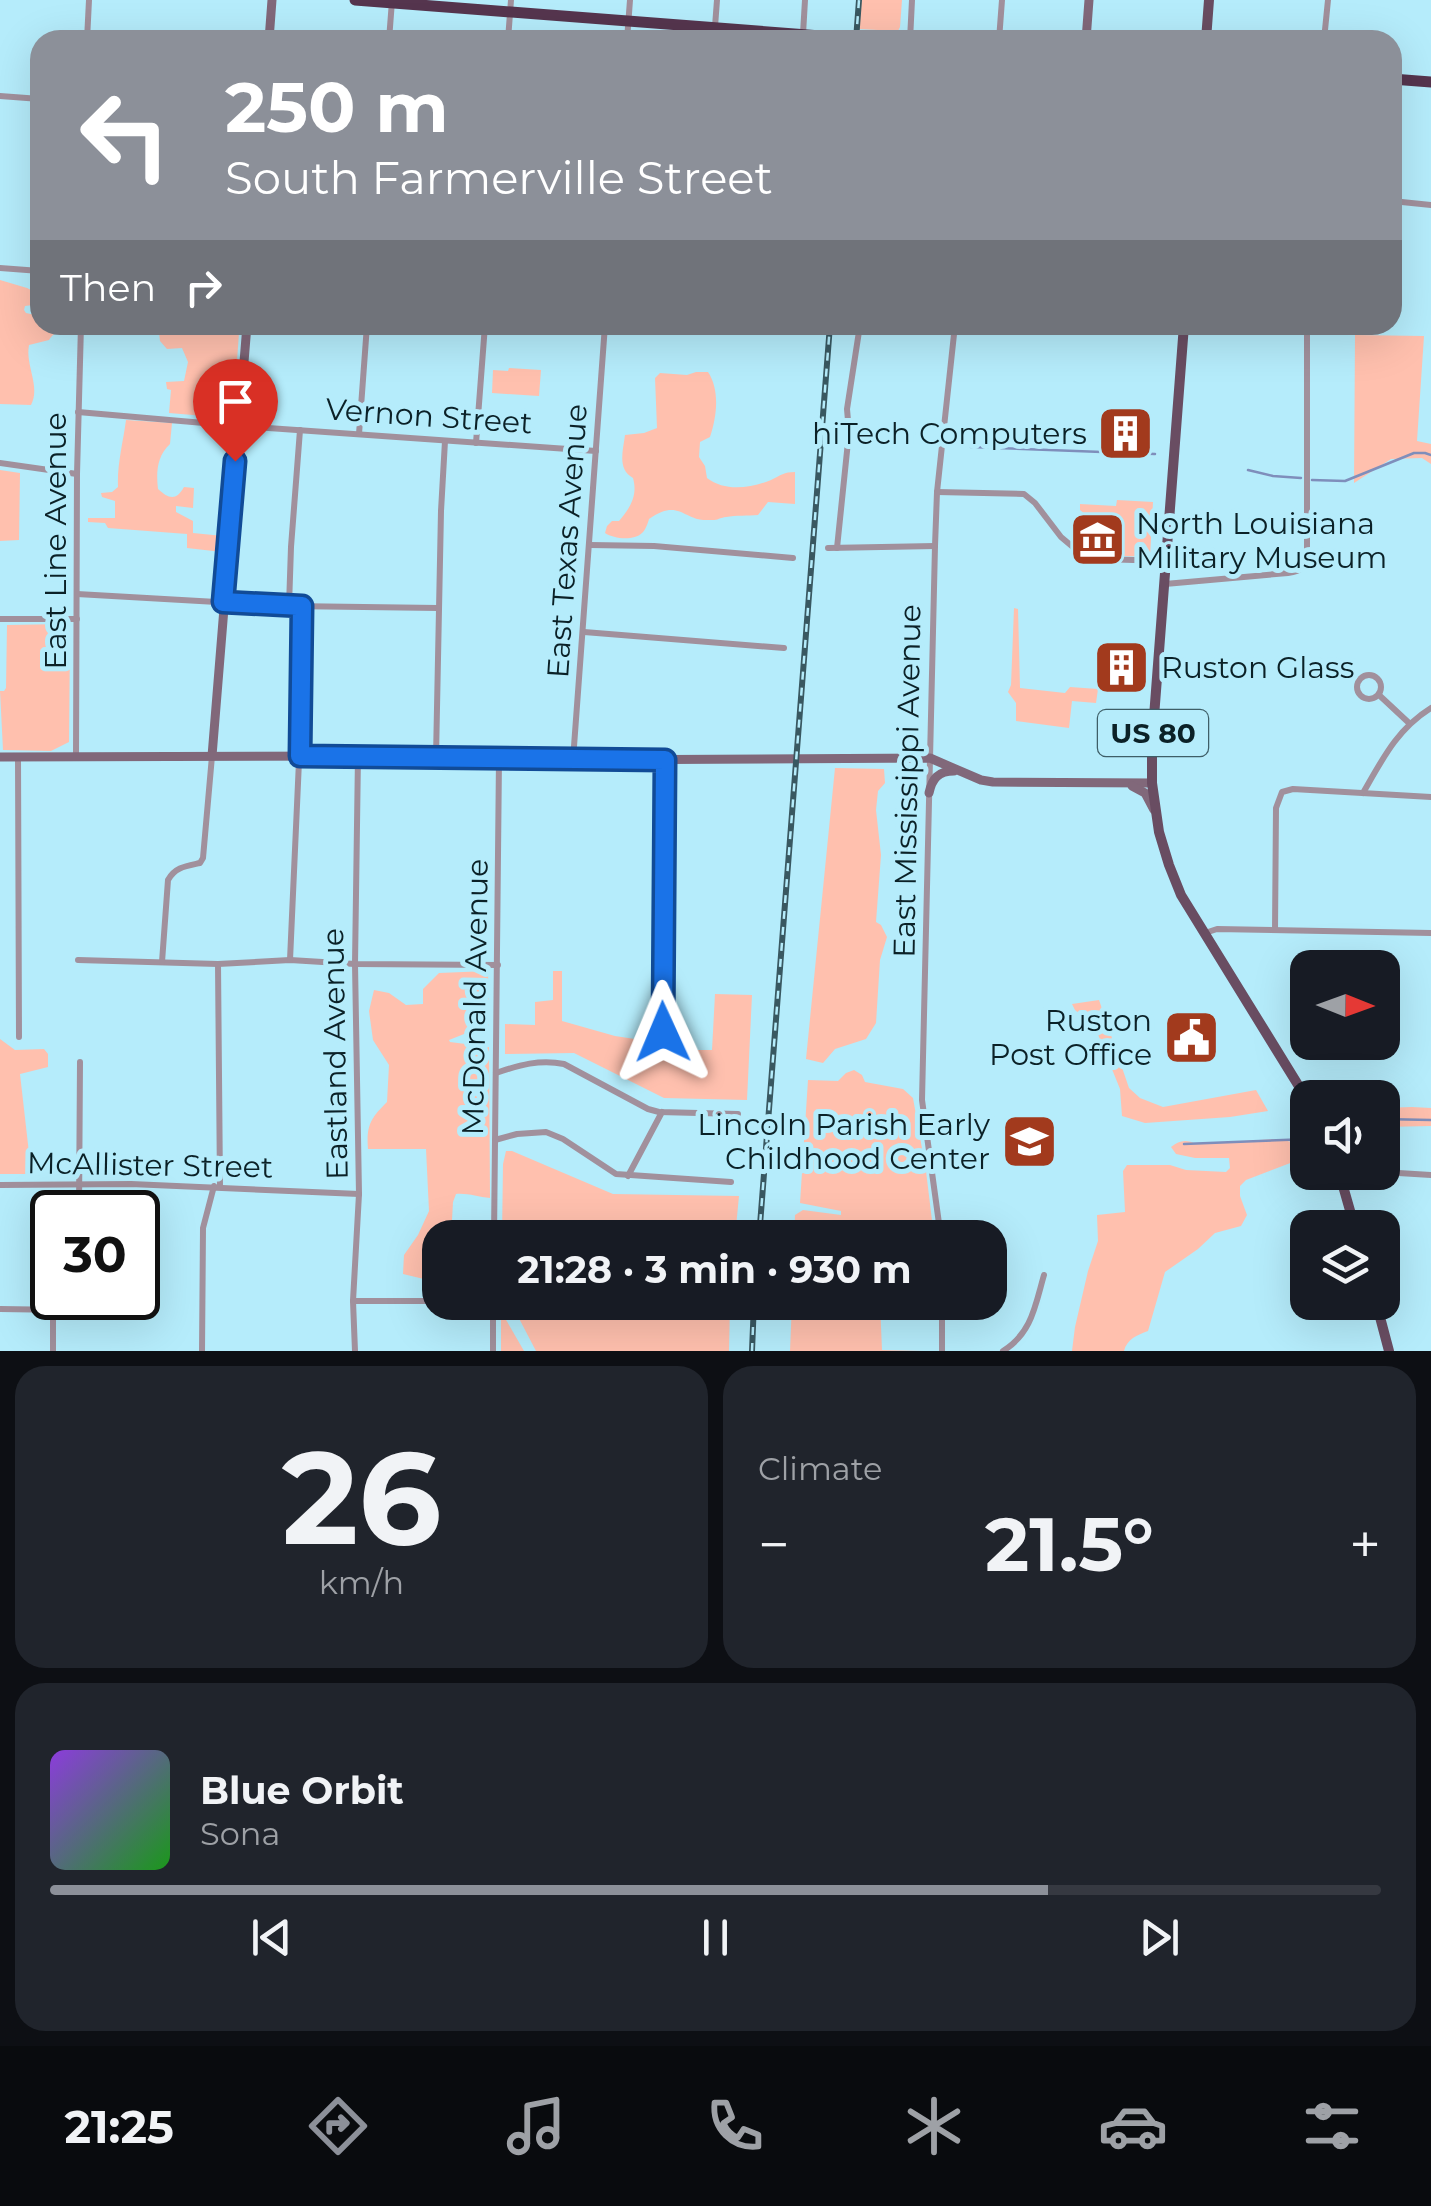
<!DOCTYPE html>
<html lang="en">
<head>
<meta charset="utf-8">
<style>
	body { margin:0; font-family:Montserrat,sans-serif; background:#20242c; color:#f1f3f6; height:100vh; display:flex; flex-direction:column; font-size:38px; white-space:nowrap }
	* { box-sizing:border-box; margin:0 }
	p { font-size:32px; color:#9ea1a6 }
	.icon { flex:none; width:55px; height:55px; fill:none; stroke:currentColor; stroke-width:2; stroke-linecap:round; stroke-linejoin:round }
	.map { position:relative; height:1351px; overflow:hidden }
	.side { display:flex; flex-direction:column; gap:15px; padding:15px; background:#0d0f14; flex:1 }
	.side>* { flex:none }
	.guide { position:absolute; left:30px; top:30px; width:1372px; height:305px; border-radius:30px; box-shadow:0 10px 40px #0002; background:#8c9099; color:#fff; overflow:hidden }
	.needle { width:65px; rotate:91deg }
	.fabs { position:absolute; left:1290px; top:950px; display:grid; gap:20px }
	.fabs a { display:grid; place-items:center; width:110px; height:110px; border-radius:20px; background:#171b24; box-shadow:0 10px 40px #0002; font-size:50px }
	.speed { position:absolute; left:30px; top:1190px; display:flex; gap:20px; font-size:50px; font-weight:700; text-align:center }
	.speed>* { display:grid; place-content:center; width:130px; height:130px; border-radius:50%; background:#171b24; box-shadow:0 10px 40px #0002; line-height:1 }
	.speed .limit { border:5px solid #111; border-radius:15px; background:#fff; color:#111 }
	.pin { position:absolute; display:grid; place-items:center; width:85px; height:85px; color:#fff; margin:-102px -42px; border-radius:50% 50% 50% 0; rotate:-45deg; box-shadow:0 0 10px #0007 }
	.pin .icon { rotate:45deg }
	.me { position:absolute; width:110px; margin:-55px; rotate:359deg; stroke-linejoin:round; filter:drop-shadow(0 0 8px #0008) }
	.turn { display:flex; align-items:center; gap:35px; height:210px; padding:0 30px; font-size:45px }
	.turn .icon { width:130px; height:130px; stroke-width:2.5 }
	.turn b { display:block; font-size:70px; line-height:85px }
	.then { display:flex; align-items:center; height:95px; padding:0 30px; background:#0003; gap:20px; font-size:38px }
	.big { font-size:75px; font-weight:700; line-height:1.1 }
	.side .tile { flex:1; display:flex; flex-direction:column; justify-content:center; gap:15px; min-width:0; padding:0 35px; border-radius:30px; background:#20242c }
	.side .dial { align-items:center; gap:0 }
	.dial b { font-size:130px; line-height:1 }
	.song { display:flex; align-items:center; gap:30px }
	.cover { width:120px; height:120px; border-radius:15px; background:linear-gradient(135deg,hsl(270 70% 55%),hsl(120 70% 35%)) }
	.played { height:10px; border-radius:5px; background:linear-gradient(90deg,#8c9099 75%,#363941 75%) }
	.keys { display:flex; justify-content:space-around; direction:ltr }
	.heat { display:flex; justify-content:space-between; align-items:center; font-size:55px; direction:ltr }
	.side .tiles { flex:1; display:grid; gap:15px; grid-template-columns:1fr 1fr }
	.tile:last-child { grid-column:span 2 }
	.trip { position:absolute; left:422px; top:1220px; width:585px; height:100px; border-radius:30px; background:#171b24; box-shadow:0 10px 40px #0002; font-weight:700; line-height:100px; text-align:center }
	.dock { display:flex; height:160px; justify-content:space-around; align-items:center; background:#090b0e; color:#9ea1a6 }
	.dock .icon { width:70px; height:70px }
	.dock .on { color:#8c9099 }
	.dock b { font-size:45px; color:#f1f3f6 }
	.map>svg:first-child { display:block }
	.green { fill:#ffc0ae }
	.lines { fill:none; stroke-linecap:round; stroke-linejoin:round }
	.stream { stroke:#7f8ebb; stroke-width:2.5 }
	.street { stroke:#a1909c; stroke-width:6 }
	.secondary { stroke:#81687a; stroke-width:9 }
	.primary { stroke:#694d62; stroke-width:10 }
	.highway { stroke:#55354e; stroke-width:11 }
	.rail-casing { stroke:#395861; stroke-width:6 }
	.rail { stroke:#b5ecfb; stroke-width:2.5; stroke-dasharray:8; stroke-linecap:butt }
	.route-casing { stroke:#114b97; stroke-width:25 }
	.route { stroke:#1a73e8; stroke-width:18 }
	.labels { text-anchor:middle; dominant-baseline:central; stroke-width:10; stroke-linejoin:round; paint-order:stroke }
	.shield { fill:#b5ecfb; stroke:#3e5e67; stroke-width:2.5 }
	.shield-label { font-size:28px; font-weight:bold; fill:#0b2127 }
	.street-label { font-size:30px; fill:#0b2127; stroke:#b5ecfb }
	.poi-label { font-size:30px; fill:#0b2127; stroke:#b5ecfb; text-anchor:end }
</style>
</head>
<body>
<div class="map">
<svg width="1431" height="1351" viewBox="0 0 1431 1351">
	<rect width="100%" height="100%" fill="#b5ecfb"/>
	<g class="green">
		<polygon points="861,0 902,0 900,27 898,31 858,29"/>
		<path d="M0,280l27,8 12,6 1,10 -15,2 -1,4 2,3 14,3v9h27l2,5 -3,4c-9,-2 -12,-2 -17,6l-20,5c-4,20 12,42 2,60l-31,-1z"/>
		<polygon points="224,332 239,333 233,416 229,418 169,413 171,390 167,389 166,382 184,381 188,362 182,348 167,349 160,341 159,333"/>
		<polygon points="1355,335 1424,336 1417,441 1431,444 1431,464 1422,458 1391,459 1354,483"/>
		<polygon points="509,368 541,370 539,396 492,393 493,370 508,371"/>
		<path d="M696,372h12c12,18 9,44 2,65l-10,5 -1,15 6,9 2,12c18,14 44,10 64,2 10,-5 13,-8 24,-8v32l-27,-2 -10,13c-10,1 -22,0 -32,2 -11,2 -5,3 -16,3 -27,2 -30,-23 -61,-1 -1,4 -4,12 -7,14 -8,8 -28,6 -37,0l2,-7 5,-5h7c11,-13 19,-25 14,-43 -16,-9 -10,-27 -8,-43l19,-2 13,-5 -2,-50 5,-5 27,2z"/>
		<path d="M126,420l46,3 -2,21c-13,12 -14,28 -12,45 11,10 18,12 26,-2l10,1 -1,20 -17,-2v6l17,9v12l30,3 -1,16 -35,-4v-14l-79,-6 -3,-5 -17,-1v-4h27v-17l-13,-4 -1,-4 11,-1 6,-5c-1,-23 5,-44 8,-67z"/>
		<polygon points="0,470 20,473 19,540 0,541"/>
		<polygon points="1117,500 1153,502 1150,557 1124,556 1123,534 1118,529 1101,527 1080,510 1080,504 1116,506"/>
		<polygon points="1014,608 1018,609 1020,688 1065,693 1070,687 1098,689 1096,703 1072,701 1069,728 1016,721 1016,703 1008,692 1011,685"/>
		<polygon points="65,624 69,626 70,633 69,742 51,751 3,750 0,691 4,691 6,688 7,625"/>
		<polygon points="835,768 884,769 885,783 878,791 876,810 881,855 876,922 881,925 887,937 880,960 876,1023 866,1039 835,1049 823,1063 806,1059"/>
		<path d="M488,971l1,63h-25l-15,6 1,2 39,5 1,151c-12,-1 -22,-5 -34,-4l-3,8 -2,35 -11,1v22h-8l-4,20 -25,-6 1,-19 14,-20 11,-24 -3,-62h-58c-2,-24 3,-31 19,-47l2,-37 -16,-25 -4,-29 5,-21 15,3 17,12 17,-1v-15l16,-16z"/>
		<polygon points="553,971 562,971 562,1021 615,1036 648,1041 667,1050 712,1050 715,994 752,995 747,1100 664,1098 574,1053 505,1054 505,1024 535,1025 535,1002 553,1000"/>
		<polygon points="1099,1000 1129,1088 1140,1098 1163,1107 1256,1090 1268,1111 1230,1117 1145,1123 1122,1116 1120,1089 1095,1027 1075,1010 1072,1004"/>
		<polygon points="0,1039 15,1050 44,1049 48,1054 48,1067 20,1074 29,1153 47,1171 42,1174 0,1174"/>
		<polygon points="854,1070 862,1075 865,1082 903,1089 913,1098 926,1171 934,1237 794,1237 795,1215 803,1210 841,1215 841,1211 800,1203 808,1080 838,1081 846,1073"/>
		<polygon points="1412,1107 1431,1108 1431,1126 1383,1127 1383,1108"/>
		<path d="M1278,1139l14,3c4,8 7,14 1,20l-47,18 -6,6v10l7,19 -6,11 -26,7 -17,16 -33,23 -17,59c-11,4 -21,8 -24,20h-52l3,-24 13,-56 10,-30 -1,-26 28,-3 -2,-41 4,-6h43l16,5 40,2 4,-4 -1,-10h-34l-19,-4 -5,-7c8,-7 16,-8 25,-3z"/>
		<polygon points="506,1151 512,1151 613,1194 739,1196 735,1237 502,1237 503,1164"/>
		<polygon points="792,1302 880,1303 882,1350 924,1351 790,1351"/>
		<polygon points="511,1303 730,1303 729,1351 536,1351"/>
		<polygon points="501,1311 524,1351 501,1351"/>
	</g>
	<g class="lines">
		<g class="stream">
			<polyline points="971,447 1155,454"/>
			<polyline points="1248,470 1273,476 1301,478"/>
			<polyline points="1312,480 1345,481 1414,453 1425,453 1431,455"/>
			<polyline points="1382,1119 1431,1120"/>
			<polyline points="1184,1144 1308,1139"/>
		</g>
		<g class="street">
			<polyline points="803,34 805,0"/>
			<polyline points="87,40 89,0"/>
			<polyline points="389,40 392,1"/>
			<polyline points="508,40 511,0"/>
			<polyline points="627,40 630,0"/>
			<polyline points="714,40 717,0"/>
			<polyline points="910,40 912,0"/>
			<polyline points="999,40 1002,0"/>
			<polyline points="1324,40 1328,0"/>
			<polyline points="0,96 40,99"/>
			<polyline points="1392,201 1431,205"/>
			<polyline points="0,268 40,271"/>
			<polyline points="925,325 955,327"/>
			<polyline points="1014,325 1056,329 1060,325"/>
			<polyline points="78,412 238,426 596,451"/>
			<polyline points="359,434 367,325"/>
			<polyline points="476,443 485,325"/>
			<polyline points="0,463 77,474"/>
			<polyline points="937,492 1024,494 1035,503 1061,537 1080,553 1100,559 1167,561"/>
			<polyline points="590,545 654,546 793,558"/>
			<polyline points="828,548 935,546"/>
			<polyline points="837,548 849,432 847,409 860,325"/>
			<path d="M1165,584l123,-11c13,-2 18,-5 19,-19v-229"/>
			<polyline points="77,594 289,606 438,608"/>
			<polyline points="289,606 291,547 300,430"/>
			<polyline points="0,619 77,619"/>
			<polyline points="584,632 784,648"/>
			<circle cx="1369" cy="687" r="12"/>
			<polyline points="1379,695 1409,723"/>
			<polyline points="18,757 19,1037"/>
			<polyline points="76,757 77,474 81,325"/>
			<polyline points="436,757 441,511 445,441"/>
			<polyline points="573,760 605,325"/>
			<path d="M1363,793c19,-33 34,-64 68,-85"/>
			<polyline points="1275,930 1276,808 1282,792 1293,789 1431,797"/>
			<polyline points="1205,933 1217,929 1431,933"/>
			<polyline points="78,960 218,964 290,960 355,964 498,965"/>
			<polyline points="290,960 299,761 302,607"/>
			<path d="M162,962l6,-82c7,-13 18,-14 32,-17l3,-5 9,-102"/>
			<polyline points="218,964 220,1187"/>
			<polyline points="663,1032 665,759"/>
			<path d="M496,1073c23,-8 44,-14 68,-9l84,45 11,3 79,2"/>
			<polyline points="495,1140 517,1134 546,1132 563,1139 616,1174 731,1182"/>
			<polyline points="1382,1172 1431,1175"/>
			<polyline points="628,1176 662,1112"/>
			<polyline points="1342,1177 1370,1172"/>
			<polyline points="0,1185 131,1184 359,1194"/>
			<polyline points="79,1212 80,1062"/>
			<polyline points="494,1238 499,759"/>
			<polyline points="941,1238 922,1100 935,546 937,492 955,325"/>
			<polyline points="353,1301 440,1301"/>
			<polyline points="493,1302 493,1351"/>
			<polyline points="0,1309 65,1310 76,1304 77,1298"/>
			<polyline points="53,1351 53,1309"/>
			<polyline points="202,1351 203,1228 214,1186"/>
			<polyline points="355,1351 353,1301 359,1194 355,964 358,756"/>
			<polyline points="942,1351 942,1302"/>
			<path d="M1003,1351c29,-18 32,-45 41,-76"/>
		</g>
		<g class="secondary">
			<polyline points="269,40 272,0"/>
			<polyline points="1086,40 1089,0"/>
			<polyline points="212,756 247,325"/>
			<polyline points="0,757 358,756 573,760 930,758 981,780 993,782 1152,783"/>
			<polyline points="1132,786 1145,793 1154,810"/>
			<path d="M929,793c3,-14 9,-22 25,-22"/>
		</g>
		<g class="primary">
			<polyline points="1206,40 1209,0"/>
			<polyline points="1184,325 1152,743 1152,783 1159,832 1169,865 1181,895 1308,1101"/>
			<polyline points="1339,1172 1355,1228"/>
			<polyline points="1376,1302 1389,1351"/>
		</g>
		<g class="highway">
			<polyline points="355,0 873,40"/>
			<polyline points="1392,79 1431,82"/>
		</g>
		<defs>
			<g id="rail">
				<polyline points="856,40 859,0"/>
				<polyline points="759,1238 830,325"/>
				<polyline points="752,1351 754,1302"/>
			</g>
		</defs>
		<use href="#rail" class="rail-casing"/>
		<use href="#rail" class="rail"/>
	</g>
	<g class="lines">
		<defs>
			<polyline id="route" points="235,461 223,602 302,606 300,756 665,760 663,1032"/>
		</defs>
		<use href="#route" class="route-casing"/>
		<use href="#route" class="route"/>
	</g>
	<defs>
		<symbol id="building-square" viewBox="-11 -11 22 22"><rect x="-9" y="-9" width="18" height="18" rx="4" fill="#a23a1d" stroke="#b5ecfb"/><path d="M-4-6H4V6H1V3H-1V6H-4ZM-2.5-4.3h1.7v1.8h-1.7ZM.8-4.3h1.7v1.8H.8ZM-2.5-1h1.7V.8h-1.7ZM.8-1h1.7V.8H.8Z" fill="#fff"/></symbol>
		<symbol id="museum-square" viewBox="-11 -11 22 22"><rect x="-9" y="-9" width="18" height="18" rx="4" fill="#a23a1d" stroke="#b5ecfb"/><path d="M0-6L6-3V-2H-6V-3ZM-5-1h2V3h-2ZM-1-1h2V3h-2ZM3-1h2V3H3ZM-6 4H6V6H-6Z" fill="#fff"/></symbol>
		<symbol id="civic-square" viewBox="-11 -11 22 22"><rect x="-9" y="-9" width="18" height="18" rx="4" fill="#a23a1d" stroke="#b5ecfb"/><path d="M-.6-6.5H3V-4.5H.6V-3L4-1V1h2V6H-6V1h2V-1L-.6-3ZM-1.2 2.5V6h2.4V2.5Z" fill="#fff"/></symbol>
		<symbol id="school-square" viewBox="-11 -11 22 22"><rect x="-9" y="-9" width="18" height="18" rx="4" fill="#a23a1d" stroke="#b5ecfb"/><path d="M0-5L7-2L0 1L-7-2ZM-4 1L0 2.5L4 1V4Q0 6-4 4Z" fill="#fff"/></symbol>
	</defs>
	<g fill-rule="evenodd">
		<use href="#building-square" x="1094" y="402" width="63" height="63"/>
		<use href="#museum-square" x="1066" y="508" width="63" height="63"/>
		<use href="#building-square" x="1090" y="636" width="63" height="63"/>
		<use href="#civic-square" x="1160" y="1006" width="63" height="63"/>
		<use href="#school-square" x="998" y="1110" width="63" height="63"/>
	</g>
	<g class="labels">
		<rect class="shield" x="1098" y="710" width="110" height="46" rx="8"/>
		<g class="shield-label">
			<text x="1153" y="733">US 80</text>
		</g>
		<g class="street-label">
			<text transform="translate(429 416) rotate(4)">Vernon Street</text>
			<text transform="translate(55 541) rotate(-90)">East Line Avenue</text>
			<text transform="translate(567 541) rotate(-86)">East Texas Avenue</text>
			<text transform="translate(907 781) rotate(-89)">East Mississippi Avenue</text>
			<text transform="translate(475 997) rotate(-89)">McDonald Avenue</text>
			<text transform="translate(335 1054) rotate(-91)">Eastland Avenue</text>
			<text transform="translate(150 1165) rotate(1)">McAllister Street</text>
		</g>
		<g class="poi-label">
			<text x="1087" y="433">hiTech Computers</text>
			<text x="1136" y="523" text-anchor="start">North Louisiana<tspan x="1136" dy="34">Military Museum</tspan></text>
			<text x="1161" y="667" text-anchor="start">Ruston Glass</text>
			<text x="1152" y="1020">Ruston<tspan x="1152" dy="34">Post Office</tspan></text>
			<text x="990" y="1124">Lincoln Parish Early<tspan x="990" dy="34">Childhood Center</tspan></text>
		</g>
	</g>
</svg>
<div class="fabs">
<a><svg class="needle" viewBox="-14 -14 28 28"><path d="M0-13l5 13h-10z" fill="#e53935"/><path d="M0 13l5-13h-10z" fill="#9ea1a6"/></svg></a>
<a><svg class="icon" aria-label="sound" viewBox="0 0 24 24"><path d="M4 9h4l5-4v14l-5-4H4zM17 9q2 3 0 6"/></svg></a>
<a><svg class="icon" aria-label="layers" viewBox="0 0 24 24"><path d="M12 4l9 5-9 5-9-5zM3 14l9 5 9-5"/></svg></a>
</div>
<div class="speed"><div class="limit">30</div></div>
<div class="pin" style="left:235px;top:461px;background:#d93025"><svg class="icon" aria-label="arrive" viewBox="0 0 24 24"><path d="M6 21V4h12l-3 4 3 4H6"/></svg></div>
<svg class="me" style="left:663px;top:1032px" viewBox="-20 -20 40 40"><path d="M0-17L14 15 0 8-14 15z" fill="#1a73e8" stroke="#fff" stroke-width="4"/></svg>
<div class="trip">21:28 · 3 min · 930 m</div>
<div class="guide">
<div class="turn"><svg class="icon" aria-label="left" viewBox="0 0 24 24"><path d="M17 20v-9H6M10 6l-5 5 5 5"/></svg><div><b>250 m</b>South Farmerville Street</div></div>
<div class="then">Then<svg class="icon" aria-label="right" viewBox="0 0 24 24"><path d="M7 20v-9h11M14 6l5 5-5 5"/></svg></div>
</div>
</div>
<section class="side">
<div class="tiles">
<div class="tile dial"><b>26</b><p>km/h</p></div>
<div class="tile"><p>Climate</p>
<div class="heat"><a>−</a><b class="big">21.5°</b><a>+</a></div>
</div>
<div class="tile">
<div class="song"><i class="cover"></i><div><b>Blue Orbit</b><p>Sona</p></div></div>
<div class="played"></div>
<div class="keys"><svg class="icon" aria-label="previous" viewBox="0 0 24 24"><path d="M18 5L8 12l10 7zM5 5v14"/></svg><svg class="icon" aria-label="pause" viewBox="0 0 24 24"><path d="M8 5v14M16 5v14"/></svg><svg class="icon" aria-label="next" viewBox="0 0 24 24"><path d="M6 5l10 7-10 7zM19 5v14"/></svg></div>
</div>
</div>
</section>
<nav class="dock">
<b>21:25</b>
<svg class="icon on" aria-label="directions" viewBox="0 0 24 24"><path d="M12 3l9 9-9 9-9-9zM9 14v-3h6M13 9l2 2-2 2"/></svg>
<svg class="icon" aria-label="music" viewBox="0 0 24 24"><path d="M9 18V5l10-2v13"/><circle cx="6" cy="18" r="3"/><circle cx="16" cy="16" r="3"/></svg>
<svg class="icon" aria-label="phone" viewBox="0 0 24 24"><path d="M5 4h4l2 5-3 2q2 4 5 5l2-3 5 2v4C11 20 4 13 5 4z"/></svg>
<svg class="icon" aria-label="climate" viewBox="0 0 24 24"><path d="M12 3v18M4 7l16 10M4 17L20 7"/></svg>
<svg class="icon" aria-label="car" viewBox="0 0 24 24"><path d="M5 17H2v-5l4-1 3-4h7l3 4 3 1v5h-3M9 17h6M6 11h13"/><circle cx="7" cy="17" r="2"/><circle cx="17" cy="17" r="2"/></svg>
<svg class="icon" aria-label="filters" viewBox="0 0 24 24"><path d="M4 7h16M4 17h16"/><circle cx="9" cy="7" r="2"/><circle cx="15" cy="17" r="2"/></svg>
</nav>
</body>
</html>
